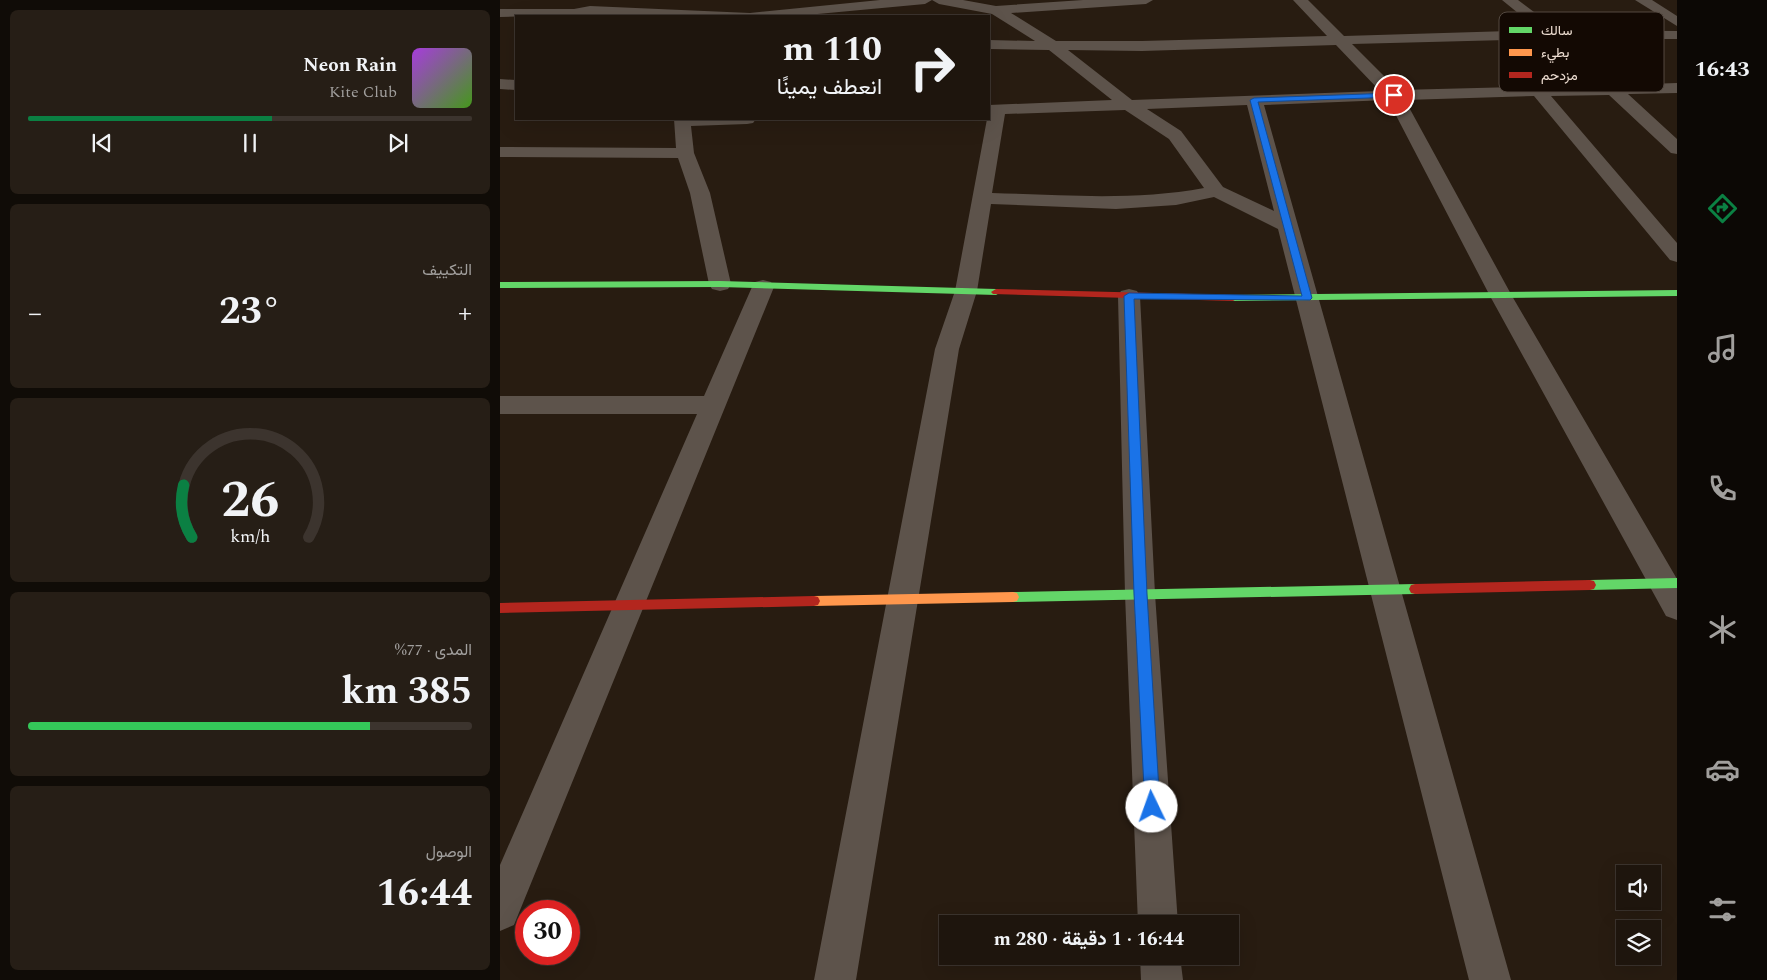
<!DOCTYPE html>
<html lang="ar">
<head>
<meta charset="utf-8">
<style>
	body { margin:0; font-family:Spectral,Vazirmatn,serif; background:#261e16; color:#f1f3f6; direction:rtl; height:100vh; display:flex; flex-direction:column; font-size:19px; white-space:nowrap }
	* { box-sizing:border-box; margin:0 }
	p { font-size:16px; color:#a19f9d }
	.icon { flex:none; width:28px; height:28px; fill:none; stroke:currentColor; stroke-width:2; stroke-linecap:round; stroke-linejoin:round }
	.map { position:relative; flex:1; overflow:hidden; direction:ltr }
	.details { display:flex; flex-direction:column; gap:10px; padding:10px; background:#100c07; width:500px }
	.details>* { flex:none }
	.banner { position:absolute; left:15px; top:15px; width:475px; height:105px; border-radius:0px; box-shadow:0 5px 20px #0002,0 0 0 1px #3c342e; direction:rtl; background:#1e150d; color:#f1f3f6; overflow:hidden }
	.buttons { position:absolute; left:1116px; top:865px; display:grid; gap:10px }
	.buttons a { display:grid; place-items:center; width:45px; height:45px; border-radius:0px; background:#1e150d; box-shadow:0 5px 20px #0002,0 0 0 1px #3c342e; font-size:25px }
	.speed { position:absolute; left:15px; top:900px; display:flex; gap:10px; font-size:25px; font-weight:700; text-align:center }
	.speed>* { display:grid; place-content:center; width:65px; height:65px; border-radius:50%; background:#1e150d; box-shadow:0 5px 20px #0002,0 0 0 1px #3c342e; line-height:1 }
	.speed .limit { border:8px solid #d22; background:#fff; color:#111 }
	.pin { position:absolute; display:grid; place-items:center; width:42px; height:42px; color:#fff; margin:-21px; border:2px solid #fff; border-radius:50%; box-shadow:0 1px 5px #0007 }
	.me { position:absolute; width:55px; margin:-28px; rotate:357deg; stroke-linejoin:round; filter:drop-shadow(0 0 4px #0008) }
	.turn { display:flex; align-items:center; gap:18px; height:105px; padding:0 25px; font-size:22px }
	.turn .icon { width:65px; height:65px; stroke-width:2.5 }
	.turn b { display:block; font-size:35px; line-height:42px }
	.big { font-size:38px; font-weight:700; line-height:1.1 }
	.details .card { flex:1; display:flex; flex-direction:column; justify-content:center; gap:8px; min-width:0; padding:0 18px; border-radius:8px; background:#261e16 }
	.details .dial { align-items:center; gap:0 }
	.dial svg { height:130px; overflow:visible; fill:none; stroke:#3c342e; stroke-width:7; stroke-linecap:round; text-anchor:middle }
	.dial text { fill:#f1f3f6; stroke:none }
	.song { display:flex; align-items:center; gap:15px }
	.cover { width:60px; height:60px; border-radius:8px; background:linear-gradient(135deg,hsl(280 70% 55%),hsl(100 70% 35%)) }
	.played { height:5px; border-radius:2px; background:linear-gradient(90deg,#0b8043 55%,#3c342e 55%) }
	.keys { display:flex; justify-content:space-around; direction:ltr }
	.heat { display:flex; justify-content:space-between; align-items:center; font-size:28px; direction:ltr }
	.charge { height:8px; border-radius:4px; background:linear-gradient(90deg,#34c759 77%,#3c342e 0) }
	.trip { position:absolute; left:439px; top:915px; width:300px; height:50px; border-radius:0px; background:#1e150d; box-shadow:0 5px 20px #0002,0 0 0 1px #3c342e; font-weight:700; line-height:50px; text-align:center; direction:rtl }
	main { display:flex; flex:1; min-height:0 }
	.menu { display:flex; flex-direction:column; width:90px; justify-content:space-around; align-items:center; background:#0c0805; color:#a19f9d }
	.menu .icon { width:35px; height:35px }
	.menu .active { color:#0b8043 }
	.menu b { font-size:22px; color:#f1f3f6 }
	.map>svg:first-child { display:block }
	.lines { fill:none; stroke-linecap:round; stroke-linejoin:round }
	.street { fill:#5d534b; fill-rule:evenodd }
	.fast { fill:#63d668; fill-rule:evenodd }
	.slow { fill:#ff974d; fill-rule:evenodd }
	.jam { fill:#b3261e; fill-rule:evenodd }
	.route { fill:#1a73e8; stroke:#114b97 }
	.key { fill:#130903; stroke:#544941; stroke-width:1 }
	.key-label { font-size:14px; fill:#edddd1 }
</style>
</head>
<body>
<main>
<nav class="menu">
<b>16:43</b>
<svg class="icon active" aria-label="directions" viewBox="0 0 24 24"><path d="M12 3l9 9-9 9-9-9zM9 14v-3h6M13 9l2 2-2 2"/></svg>
<svg class="icon" aria-label="music" viewBox="0 0 24 24"><path d="M9 18V5l10-2v13"/><circle cx="6" cy="18" r="3"/><circle cx="16" cy="16" r="3"/></svg>
<svg class="icon" aria-label="phone" viewBox="0 0 24 24"><path d="M5 4h4l2 5-3 2q2 4 5 5l2-3 5 2v4C11 20 4 13 5 4z"/></svg>
<svg class="icon" aria-label="climate" viewBox="0 0 24 24"><path d="M12 3v18M4 7l16 10M4 17L20 7"/></svg>
<svg class="icon" aria-label="car" viewBox="0 0 24 24"><path d="M5 17H2v-5l4-1 3-4h7l3 4 3 1v5h-3M9 17h6M6 11h13"/><circle cx="7" cy="17" r="2"/><circle cx="17" cy="17" r="2"/></svg>
<svg class="icon" aria-label="filters" viewBox="0 0 24 24"><path d="M4 7h16M4 17h16"/><circle cx="9" cy="7" r="2"/><circle cx="15" cy="17" r="2"/></svg>
</nav>
<div class="map">
<svg width="1177" height="980" viewBox="0 0 1177 980">
	<rect width="100%" height="100%" fill="#281c11"/>
	<g class="lines">
		<g class="street">
			<polygon points="380,0 432,0 425,4 296,16 90,14 0,17 0,9 74,9 90,6 250,13"/>
			<path d="M432,0h31l33,6 87,-6h70l-7,4 -135,9 45,28h86l185,-5 -34,-36h15l36,36 195,-6 -37,-30h16l40,30 119,1v8h-109l50,46 59,-2v10l-49,1 49,45v15l-6,-1 -62,-58 -58,1 126,147v19l-7,-2 -136,-164 -129,4 107,196 165,283v41l-11,-4 -176,-320 -102,-196 -124,5 247,875h-42l-191,-751 -64,-32 -38,8 -60,4 -125,-5 -14,87 -18,58 -103,631h-42l121,-631 20,-58 32,-172h2v-14l123,-5 -63,-50 -60,-1v-9l46,1 -43,-27 -53,-10zM1050,39l49,46 -201,5 -46,-46zM836,45l44,46 -248,9 -64,-50 74,1zM747,105l27,106 -51,-24 -42,-56 -34,-22zM625,110l44,29 35,49c-70,13 -141,7 -212,5l13,-79z"/>
			<polygon points="1135,0 1152,0 1177,16 1177,26"/>
			<polygon points="0,79 16,80 16,90 0,89"/>
			<polygon points="174,119 256,119 253,123 247,124 191,126 194,153 210,193 231,284 228,289 220,291 212,289 209,284 190,193 178,158 0,157 0,147 176,148"/>
			<polygon points="263,280 271,282 274,287 14,925 0,931 0,865 197,414 0,414 0,396 204,396 252,287 255,282"/>
			<polygon points="629,289 637,291 640,296 655,594 678,924 638,924 625,594 618,296 621,291"/>
			<polygon points="640,956 680,956 683,980 641,980"/>
		</g>
		<g class="fast">
			<polygon points="220,281 496,289 501,292 496,295 220,287 0,288 0,282"/>
			<polygon points="1177,290 1177,296 733,301 728,298 733,295"/>
			<polygon points="1177,578 1177,588 1090,590 1086,589 1084,585 1086,581 1090,580"/>
			<polygon points="915,584 919,585 921,589 919,593 915,594 513,602 509,601 507,597 509,593 513,592"/>
		</g>
		<polygon class="slow" points="513,592 517,593 519,597 517,601 513,602 314,606 310,605 308,601 310,597 314,596"/>
		<g class="jam">
			<polygon points="496,289 733,295 738,298 733,301 493,294 491,292"/>
			<polygon points="1090,580 1094,581 1096,585 1094,589 1090,590 915,594 911,593 909,589 911,585 915,584"/>
			<polygon points="314,596 318,597 320,601 318,605 314,606 0,613 0,603"/>
		</g>
	</g>
	<polygon class="route" points="894,93 896,97 758,102 812,298 810,300 634,299 647,594 660,807 657,813 652,815 647,813 645,807 634,594 624,296 629,293 802,296 750,100 754,98"/>
	<rect x="999" y="12" width="165" height="80" rx="8" class="key"/>
	<rect x="1009" y="27" width="23" height="6" fill="#63d668"/>
	<rect x="1009" y="49" width="23" height="7" fill="#ff974d"/>
	<rect x="1009" y="72" width="23" height="6" fill="#b3261e"/>
	<g class="key-label">
		<text x="1041" y="35">سالك</text>
		<text x="1041" y="57">بطيء</text>
		<text x="1041" y="80">مزدحم</text>
	</g>
</svg>
<div class="buttons">
<a><svg class="icon" aria-label="sound" viewBox="0 0 24 24"><path d="M4 9h4l5-4v14l-5-4H4zM17 9q2 3 0 6"/></svg></a>
<a><svg class="icon" aria-label="layers" viewBox="0 0 24 24"><path d="M12 4l9 5-9 5-9-5zM3 14l9 5 9-5"/></svg></a>
</div>
<div class="speed"><div class="limit">30</div></div>
<div class="pin" style="left:894px;top:95px;background:#d93025"><svg class="icon" aria-label="arrive" viewBox="0 0 24 24"><path d="M6 21V4h12l-3 4 3 4H6"/></svg></div>
<svg class="me" style="left:652px;top:807px" viewBox="-20 -20 40 40"><circle r="19" fill="#fff"/><path d="M0-13L10 11 0 6-10 11z" fill="#1a73e8"/></svg>
<div class="trip">16:44 · 1 دقيقة · 280 m</div>
<div class="banner">
<div class="turn"><svg class="icon" aria-label="right" viewBox="0 0 24 24"><path d="M7 20v-9h11M14 6l5 5-5 5"/></svg><div><b>110 m</b>انعطف يمينًا</div></div>
</div>
</div>
<section class="details">
<div class="card">
<div class="song"><i class="cover"></i><div><b>Neon Rain</b><p>Kite Club</p></div></div>
<div class="played"></div>
<div class="keys"><svg class="icon" aria-label="previous" viewBox="0 0 24 24"><path d="M18 5L8 12l10 7zM5 5v14"/></svg><svg class="icon" aria-label="pause" viewBox="0 0 24 24"><path d="M8 5v14M16 5v14"/></svg><svg class="icon" aria-label="next" viewBox="0 0 24 24"><path d="M6 5l10 7-10 7zM19 5v14"/></svg></div>
</div>
<div class="card"><p>التكييف</p>
<div class="heat"><a>−</a><b class="big">23°</b><a>+</a></div>
</div>
<div class="card dial"><svg viewBox="0 0 100 80">
<path d="M14 69A42 42 0 1 1 86 69"/>
<path d="M14 69A42 42 0 0 1 9 37" stroke="#0b8043"/>
<text x="50" y="56" font-size="32" font-weight="700">26</text>
<text x="50" y="72" font-size="11">km/h</text>
</svg></div>
<div class="card"><p>المدى · 77%</p><b class="big">385 km</b><div class="charge"></div></div>
<div class="card"><p>الوصول</p><b class="big">16:44</b></div>
</section>
</main>
</body>
</html>
